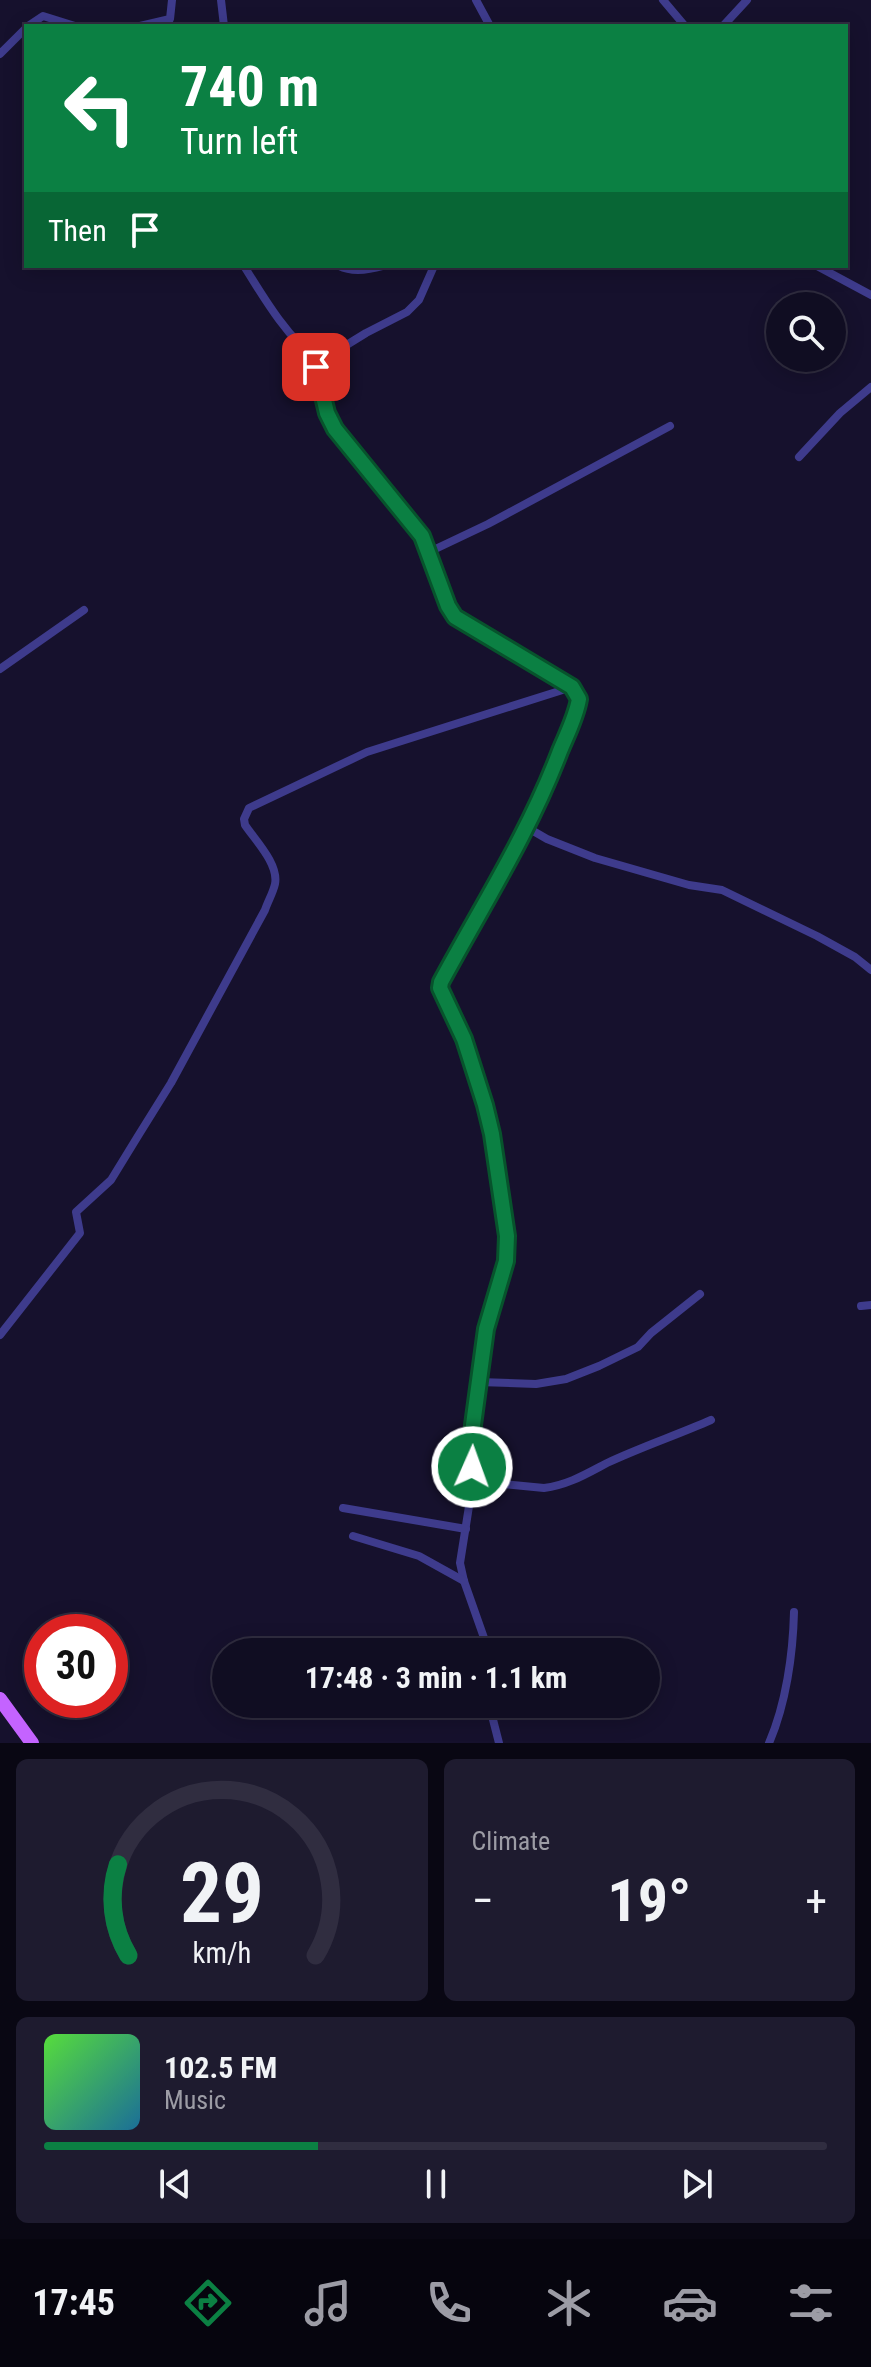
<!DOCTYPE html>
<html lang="en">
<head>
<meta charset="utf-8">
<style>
	body { margin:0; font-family:"Roboto Condensed",sans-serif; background:#1e1b2f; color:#f1f3f6; height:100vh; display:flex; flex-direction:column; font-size:30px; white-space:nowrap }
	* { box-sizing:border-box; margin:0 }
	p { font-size:26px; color:#9c9ca5 }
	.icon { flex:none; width:44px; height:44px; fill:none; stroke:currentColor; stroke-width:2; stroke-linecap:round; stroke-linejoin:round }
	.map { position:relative; height:1743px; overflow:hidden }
	.panel { display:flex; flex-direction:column; gap:16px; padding:16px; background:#090713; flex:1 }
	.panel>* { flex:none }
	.guide { position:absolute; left:24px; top:24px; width:824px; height:244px; border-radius:0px; box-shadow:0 4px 20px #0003,0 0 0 2px #302d40; background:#0b8043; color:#fff; overflow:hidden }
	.buttons { position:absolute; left:766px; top:292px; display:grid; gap:16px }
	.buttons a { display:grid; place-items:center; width:80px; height:80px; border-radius:50%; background:#100d22; box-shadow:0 4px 20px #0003,0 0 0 2px #302d40; font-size:40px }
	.speed { position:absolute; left:24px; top:1614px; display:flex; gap:16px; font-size:40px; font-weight:700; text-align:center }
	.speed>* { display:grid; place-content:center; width:104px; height:104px; border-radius:50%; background:#100d22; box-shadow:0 4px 20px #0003,0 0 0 2px #302d40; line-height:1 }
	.speed .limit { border:12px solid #d22; background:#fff; color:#111 }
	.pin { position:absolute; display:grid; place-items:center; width:68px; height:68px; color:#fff; margin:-34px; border-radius:16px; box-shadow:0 4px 12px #0006 }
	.me { position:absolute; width:88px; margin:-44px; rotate:2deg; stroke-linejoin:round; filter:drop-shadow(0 0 6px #0008) }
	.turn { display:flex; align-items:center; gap:28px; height:168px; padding:0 24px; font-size:36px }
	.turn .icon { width:104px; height:104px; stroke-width:2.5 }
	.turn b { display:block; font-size:56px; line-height:68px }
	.then { display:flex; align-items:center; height:76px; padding:0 24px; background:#0003; gap:16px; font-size:30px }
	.big { font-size:60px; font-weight:700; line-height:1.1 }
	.panel .widget { flex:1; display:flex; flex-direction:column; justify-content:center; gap:12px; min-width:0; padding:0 28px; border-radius:12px; background:#1e1b2f }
	.panel .dial { align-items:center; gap:0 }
	.dial svg { height:208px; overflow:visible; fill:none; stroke:#302d40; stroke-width:7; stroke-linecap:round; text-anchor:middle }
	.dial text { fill:#f1f3f6; stroke:none }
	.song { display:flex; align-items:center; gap:24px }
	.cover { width:96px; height:96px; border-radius:12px; background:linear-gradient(135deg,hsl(110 70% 55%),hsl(200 70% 35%)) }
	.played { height:8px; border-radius:4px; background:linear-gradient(90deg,#0b8043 35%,#302d40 35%) }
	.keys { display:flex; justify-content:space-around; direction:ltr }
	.heat { display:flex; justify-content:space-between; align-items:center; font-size:44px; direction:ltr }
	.panel .tiles { flex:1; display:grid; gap:16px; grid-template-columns:1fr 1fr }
	.widget:last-child { grid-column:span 2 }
	.trip { position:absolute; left:212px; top:1638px; width:448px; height:80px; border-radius:40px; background:#100d22; box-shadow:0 4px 20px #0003,0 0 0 2px #302d40; font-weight:700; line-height:80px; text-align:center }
	.tabs { display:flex; height:128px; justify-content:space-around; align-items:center; background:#06050e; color:#9c9ca5 }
	.tabs .icon { width:56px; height:56px }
	.tabs .current { color:#0b8043 }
	.tabs b { font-size:36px; color:#f1f3f6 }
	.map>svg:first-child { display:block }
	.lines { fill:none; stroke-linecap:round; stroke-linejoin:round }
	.street { stroke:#3e3b8c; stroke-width:8 }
	.primary { stroke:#c463ff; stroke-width:14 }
	.route-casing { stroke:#07532c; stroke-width:20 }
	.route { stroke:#0b8043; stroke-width:14 }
</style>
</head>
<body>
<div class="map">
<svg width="871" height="1743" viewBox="0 0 871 1743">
	<rect width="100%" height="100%" fill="#16112d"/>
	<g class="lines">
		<g class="street">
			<polyline points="221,0 224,26"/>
			<polyline points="476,0 490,26"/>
			<polyline points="663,0 685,26"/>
			<polyline points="28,26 43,16 75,26"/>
			<polyline points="140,26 170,19 172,0"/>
			<polyline points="723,26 747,0"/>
			<polyline points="0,54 26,28"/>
			<path d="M244,266c21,34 43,71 75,96"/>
			<path d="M339,266c12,6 30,4 44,0"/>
			<polyline points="389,266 408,266"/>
			<path d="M434,266l-15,34 -12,12 -41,21 -47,29c-6,9 -1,19 2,29 3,12 6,24 12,35 21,40 65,73 89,111 16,24 17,56 33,80l117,70 7,12c-3,18 -12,35 -19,52 -31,81 -77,155 -119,231l-1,6 24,51 14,41 14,54 15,102 -1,25 -14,42 -10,52 -11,93 2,33 -13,82 4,18 25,71"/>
			<polyline points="817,266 871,295"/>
			<polyline points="799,457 840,413 871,387"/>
			<polyline points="429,552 488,524 670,426"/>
			<polyline points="0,669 84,610"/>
			<polyline points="528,828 547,839 595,858 689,885 722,890 817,936 855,957 871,970"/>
			<polyline points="861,1306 871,1305"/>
			<path d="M0,1335l80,-102 -4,-21 35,-32 27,-44 33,-53 94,-173c3,-9 8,-17 10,-26 4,-20 -20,-44 -30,-59l-1,-6 5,-11 118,-56 205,-65"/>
			<polyline points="479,1382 536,1384 566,1379 599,1366 638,1347 651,1333 700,1294"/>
			<path d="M473,1481l71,7c24,-3 42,-14 63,-25 34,-16 70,-28 104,-43"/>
			<polyline points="343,1508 466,1529"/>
			<polyline points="353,1536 419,1556 464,1581"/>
			<polyline points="489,1704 499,1743"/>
			<path d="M769,1743c17,-39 24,-89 25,-131"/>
		</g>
		<polyline class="primary" points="0,1699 32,1743"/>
	</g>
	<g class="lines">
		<defs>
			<path id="route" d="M316,367l11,46 8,16 87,107 26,70 7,11 117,70 7,12c-3,18 -12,35 -19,52 -31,82 -78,155 -119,231l-1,6 24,51 21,66 7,29 15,102 -1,25 -20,68 -13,96 -1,42"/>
		</defs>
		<use href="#route" class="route-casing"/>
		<use href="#route" class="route"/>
	</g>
</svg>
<div class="buttons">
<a><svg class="icon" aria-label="search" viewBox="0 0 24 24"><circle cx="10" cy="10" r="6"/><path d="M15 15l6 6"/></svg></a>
</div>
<div class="speed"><div class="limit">30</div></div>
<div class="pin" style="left:316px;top:367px;background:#d93025"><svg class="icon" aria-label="arrive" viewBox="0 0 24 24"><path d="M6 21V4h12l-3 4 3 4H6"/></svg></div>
<svg class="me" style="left:472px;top:1467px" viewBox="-20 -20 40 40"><circle r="17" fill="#0b8043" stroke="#fff" stroke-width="3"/><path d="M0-11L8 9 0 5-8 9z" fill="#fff"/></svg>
<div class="trip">17:48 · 3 min · 1.1 km</div>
<div class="guide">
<div class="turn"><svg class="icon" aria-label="left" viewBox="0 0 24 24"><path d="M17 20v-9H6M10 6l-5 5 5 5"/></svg><div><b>740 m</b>Turn left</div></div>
<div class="then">Then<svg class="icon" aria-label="arrive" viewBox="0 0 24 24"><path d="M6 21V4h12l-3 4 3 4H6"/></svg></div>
</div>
</div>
<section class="panel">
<div class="tiles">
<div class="widget dial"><svg viewBox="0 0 100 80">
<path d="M14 69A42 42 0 1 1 86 69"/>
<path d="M14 69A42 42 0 0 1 10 34" stroke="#0b8043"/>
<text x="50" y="56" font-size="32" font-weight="700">29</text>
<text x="50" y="72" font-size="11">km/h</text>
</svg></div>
<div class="widget"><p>Climate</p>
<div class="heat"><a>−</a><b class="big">19°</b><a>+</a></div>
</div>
<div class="widget">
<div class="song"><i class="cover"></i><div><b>102.5 FM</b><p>Music</p></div></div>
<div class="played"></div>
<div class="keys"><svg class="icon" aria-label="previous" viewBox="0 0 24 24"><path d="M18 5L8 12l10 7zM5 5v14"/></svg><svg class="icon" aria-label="pause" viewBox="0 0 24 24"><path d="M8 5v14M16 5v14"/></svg><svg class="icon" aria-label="next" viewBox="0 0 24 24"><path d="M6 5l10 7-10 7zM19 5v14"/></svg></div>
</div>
</div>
</section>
<nav class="tabs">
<b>17:45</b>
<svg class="icon current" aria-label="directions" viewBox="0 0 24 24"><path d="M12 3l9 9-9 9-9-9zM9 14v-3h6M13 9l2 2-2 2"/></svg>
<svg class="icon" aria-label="music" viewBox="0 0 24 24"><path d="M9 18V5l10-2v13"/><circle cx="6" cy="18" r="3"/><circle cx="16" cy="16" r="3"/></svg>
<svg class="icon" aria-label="phone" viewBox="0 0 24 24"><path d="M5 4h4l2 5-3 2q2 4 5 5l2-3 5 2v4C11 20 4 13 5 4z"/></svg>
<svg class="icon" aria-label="climate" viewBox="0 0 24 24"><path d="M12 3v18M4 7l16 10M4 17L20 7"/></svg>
<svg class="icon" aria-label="car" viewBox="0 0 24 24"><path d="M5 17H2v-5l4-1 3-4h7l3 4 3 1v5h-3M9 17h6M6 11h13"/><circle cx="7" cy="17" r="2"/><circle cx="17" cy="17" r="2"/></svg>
<svg class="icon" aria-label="filters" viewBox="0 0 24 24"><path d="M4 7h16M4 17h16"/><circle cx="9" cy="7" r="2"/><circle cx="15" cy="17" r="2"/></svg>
</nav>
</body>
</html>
